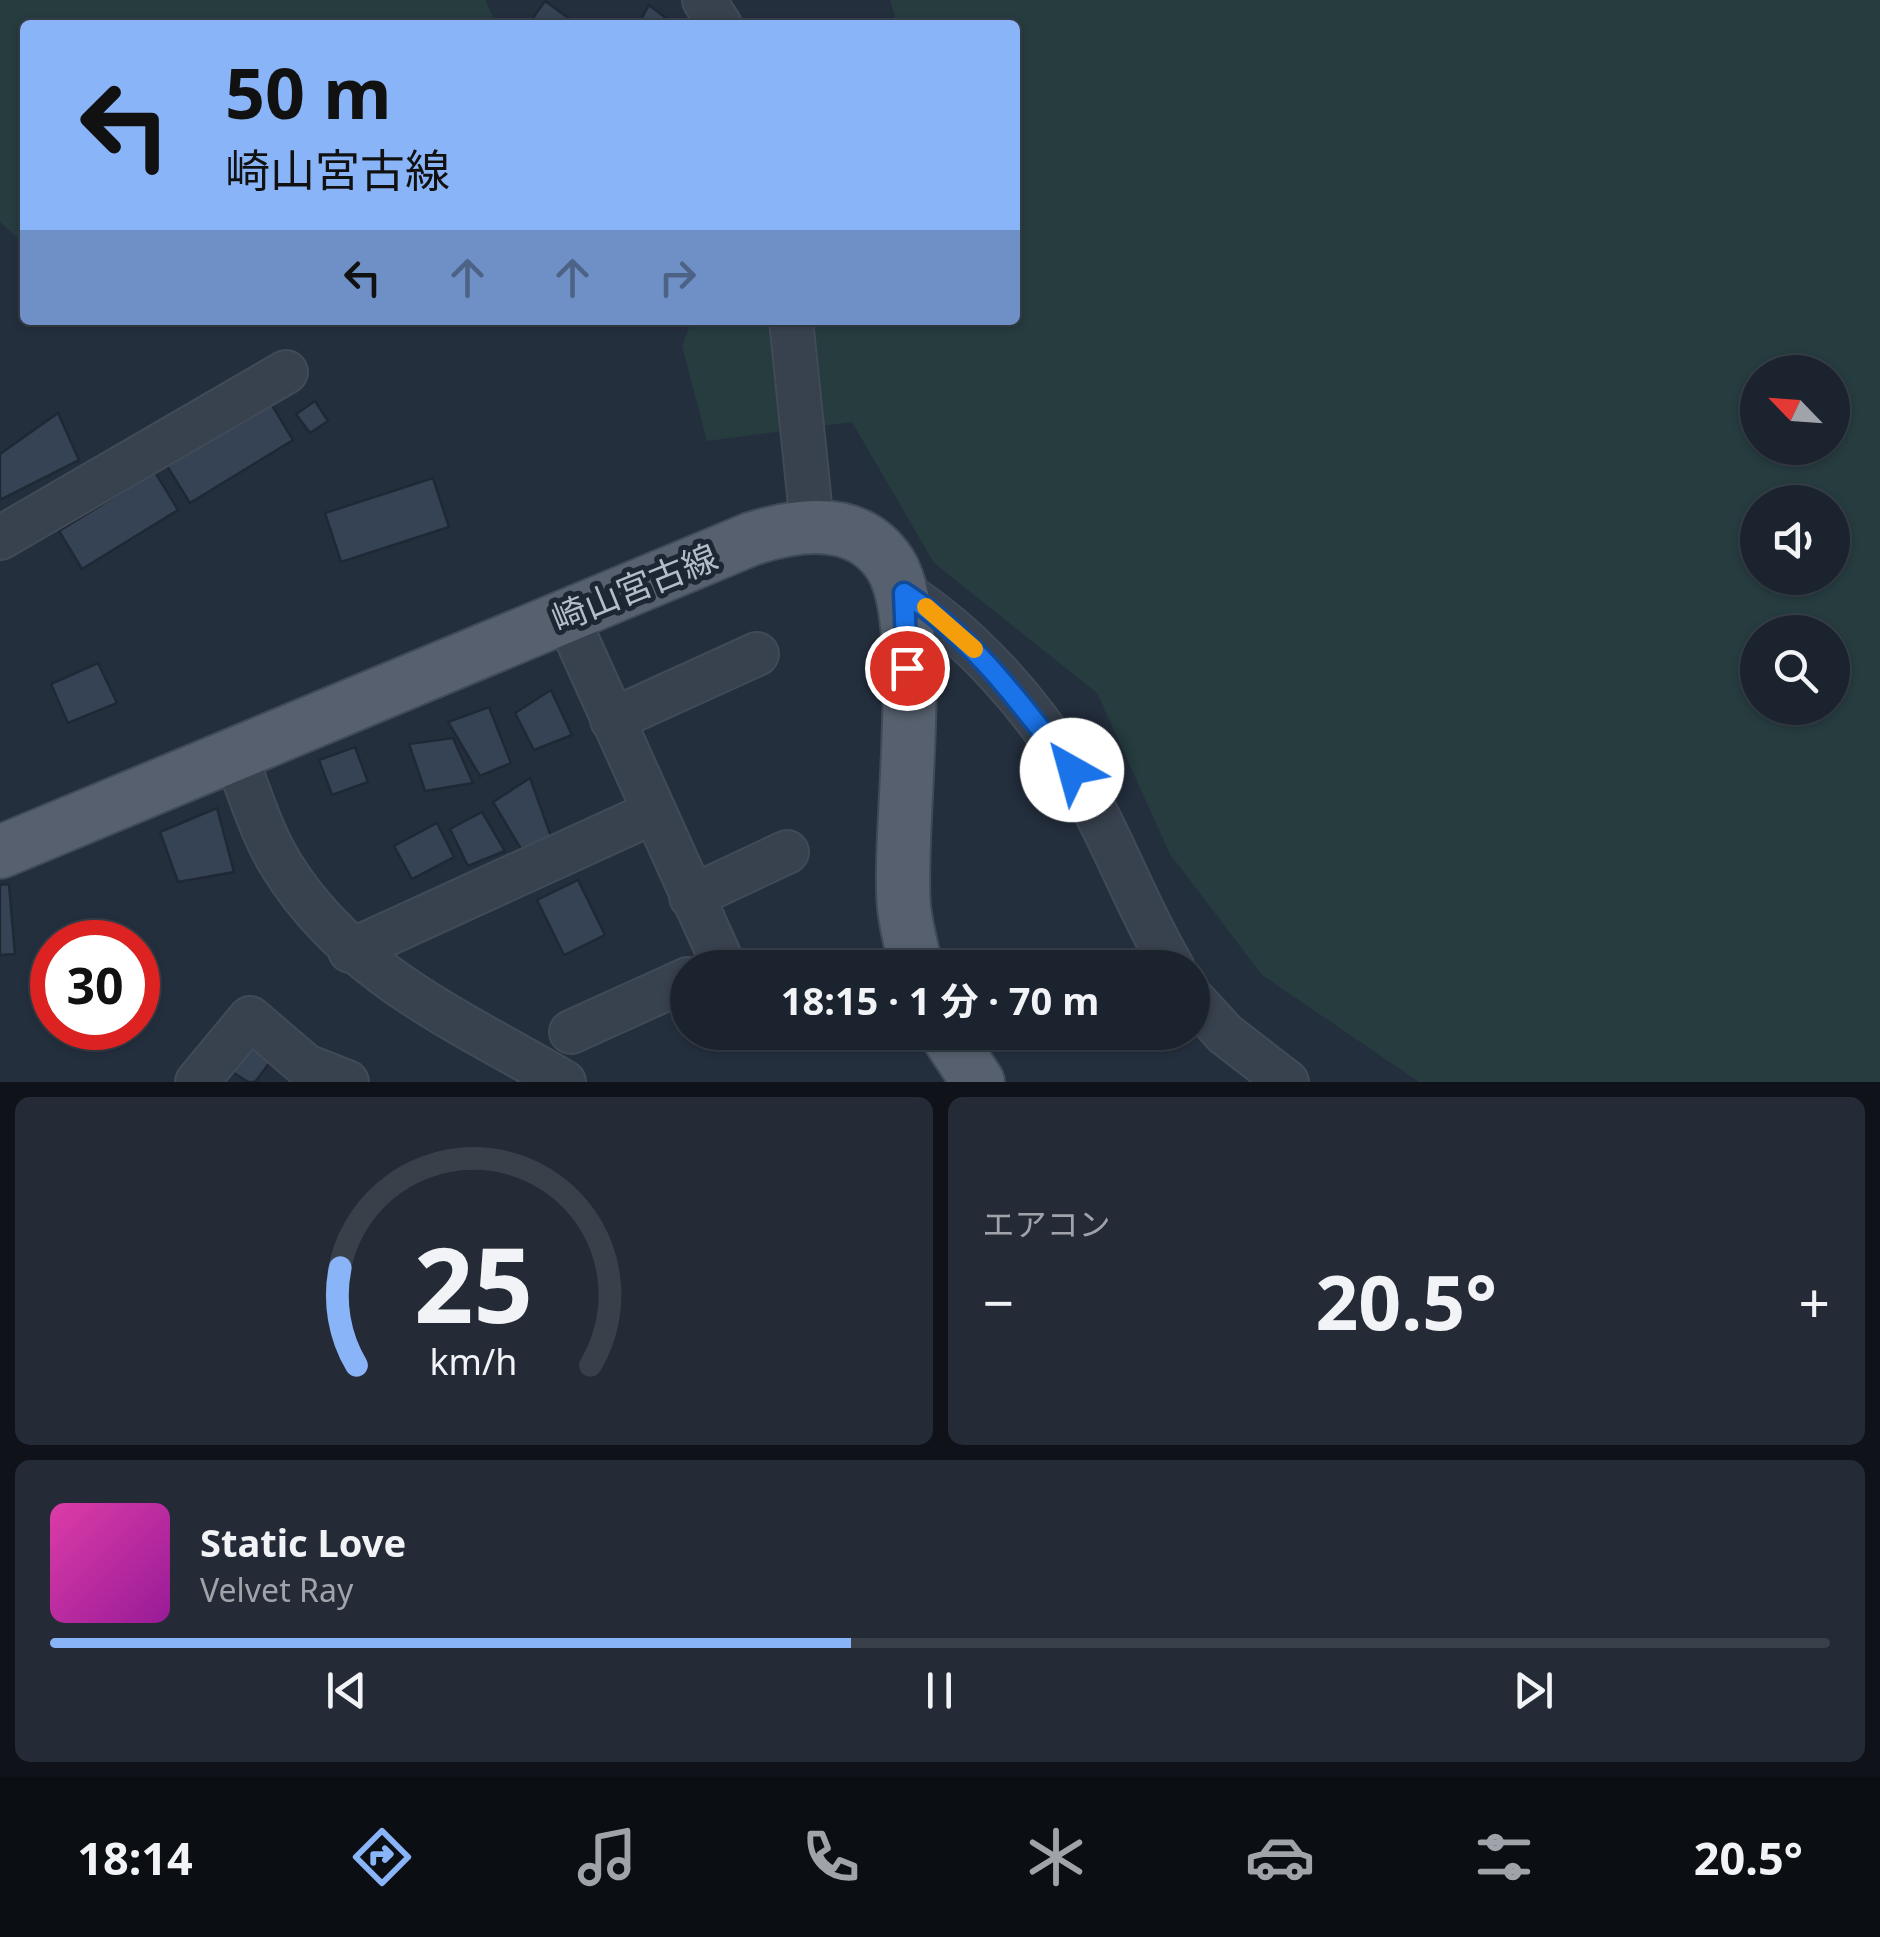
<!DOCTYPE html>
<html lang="ja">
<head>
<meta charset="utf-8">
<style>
	body { margin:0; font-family:"Noto Sans","Noto Sans JP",sans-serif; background:#242b36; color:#f1f3f6; height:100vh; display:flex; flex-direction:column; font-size:38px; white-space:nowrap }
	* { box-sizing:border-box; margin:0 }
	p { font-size:32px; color:#a0a4aa }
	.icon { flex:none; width:55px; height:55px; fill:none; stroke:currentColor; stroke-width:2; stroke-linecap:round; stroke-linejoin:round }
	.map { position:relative; height:1082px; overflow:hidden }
	.side { display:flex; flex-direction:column; gap:15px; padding:15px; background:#0f1319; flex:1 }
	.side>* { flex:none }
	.hud { position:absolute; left:20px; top:20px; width:1000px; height:305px; border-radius:10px; box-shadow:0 2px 8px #0004,0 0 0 2px #39404a; background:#8ab4f8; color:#111; overflow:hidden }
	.needle { width:65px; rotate:295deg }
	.tools { position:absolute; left:1740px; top:355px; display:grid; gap:20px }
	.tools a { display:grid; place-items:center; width:110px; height:110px; border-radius:50%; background:#1b232e; box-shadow:0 2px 8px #0004,0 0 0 2px #39404a; font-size:50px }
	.speed { position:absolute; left:30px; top:920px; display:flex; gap:20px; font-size:50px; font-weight:700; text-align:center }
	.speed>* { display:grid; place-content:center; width:130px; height:130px; border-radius:50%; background:#1b232e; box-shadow:0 2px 8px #0004,0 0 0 2px #39404a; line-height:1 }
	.speed .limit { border:15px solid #d22; background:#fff; color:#111 }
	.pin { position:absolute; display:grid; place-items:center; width:85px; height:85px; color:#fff; margin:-42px; border:5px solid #fff; border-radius:50%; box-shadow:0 2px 10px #0007 }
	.me { position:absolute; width:110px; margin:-55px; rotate:322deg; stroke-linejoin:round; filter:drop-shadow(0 0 8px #0008) }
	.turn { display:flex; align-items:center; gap:35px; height:210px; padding:0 40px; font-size:45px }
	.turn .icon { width:130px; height:130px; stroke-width:2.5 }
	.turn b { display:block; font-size:70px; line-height:85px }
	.lanes { display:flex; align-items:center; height:95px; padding:0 40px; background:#0003; justify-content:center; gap:50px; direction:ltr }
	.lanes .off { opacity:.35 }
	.big { font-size:75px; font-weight:700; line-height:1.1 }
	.side .widget { flex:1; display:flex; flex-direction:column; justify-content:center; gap:15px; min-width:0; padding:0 35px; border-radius:15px; background:#242b36 }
	.side .dial { align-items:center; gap:0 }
	.dial svg { height:260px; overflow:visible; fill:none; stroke:#39404a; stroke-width:7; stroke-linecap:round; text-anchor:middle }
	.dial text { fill:#f1f3f6; stroke:none }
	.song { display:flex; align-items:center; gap:30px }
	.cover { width:120px; height:120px; border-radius:15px; background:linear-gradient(135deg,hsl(320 70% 55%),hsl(300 70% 35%)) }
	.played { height:10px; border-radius:5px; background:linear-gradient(90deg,#8ab4f8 45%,#39404a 45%) }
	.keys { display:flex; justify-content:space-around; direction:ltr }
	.heat { display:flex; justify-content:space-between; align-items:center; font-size:55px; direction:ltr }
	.side .tiles { flex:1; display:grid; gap:15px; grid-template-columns:1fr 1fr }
	.widget:last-child { grid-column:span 2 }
	.trip { position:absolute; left:670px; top:950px; width:540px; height:100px; border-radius:50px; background:#1b232e; box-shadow:0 2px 8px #0004,0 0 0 2px #39404a; font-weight:700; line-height:100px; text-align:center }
	.tabs { display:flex; height:160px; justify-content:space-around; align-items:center; background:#0b0e12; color:#a0a4aa }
	.tabs .icon { width:70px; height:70px }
	.tabs .current { color:#8ab4f8 }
	.tabs b { font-size:45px; color:#f1f3f6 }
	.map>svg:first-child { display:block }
	.green { fill:#263c3f; fill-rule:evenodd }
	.building { fill:#364354; stroke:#1f2835; stroke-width:2.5 }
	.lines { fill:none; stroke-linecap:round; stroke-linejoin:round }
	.minor-casing { stroke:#414a57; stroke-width:46 }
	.major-casing { stroke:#414a57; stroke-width:56 }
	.minor { stroke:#38414e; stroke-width:42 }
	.major { stroke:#56606e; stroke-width:52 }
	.route-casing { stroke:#114b97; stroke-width:25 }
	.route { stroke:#1a73e8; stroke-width:18 }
	.slow { stroke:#f59e0b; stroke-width:18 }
	.labels { text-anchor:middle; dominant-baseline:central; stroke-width:10; stroke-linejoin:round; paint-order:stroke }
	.street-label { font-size:35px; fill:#b4bcc9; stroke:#1d2633 }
</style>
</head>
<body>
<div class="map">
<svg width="1880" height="1082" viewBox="0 0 1880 1082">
	<rect width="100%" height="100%" fill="#242f3e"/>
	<g class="green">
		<polygon points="0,0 485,0 494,19 487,25 25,25 25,245 0,222"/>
		<path d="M890,0h990v1082h-461l-157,-107 -92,-121 -73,-161 -163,-130 -82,-141 -145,19 -25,-95 10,-26h323v-295h-118zM1758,372h74v76h-74zM1758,502h74v76h-74zM1758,632h74v76h-74z"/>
	</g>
	<g class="building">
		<polygon points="545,1 578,25 528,25"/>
		<polygon points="649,5 675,25 638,25"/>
		<polygon points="315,401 328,421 310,433 296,414"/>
		<polygon points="270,402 293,440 190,503 167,466"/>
		<polygon points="58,413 79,460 0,500 0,454"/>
		<polygon points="155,472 178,510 82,569 59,531"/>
		<polygon points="433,478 449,527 341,562 325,513"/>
		<polygon points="98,663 117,703 68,723 51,684"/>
		<polygon points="551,690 572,735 534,750 515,713"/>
		<polygon points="489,707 511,763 480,776 448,722"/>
		<polygon points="453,738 473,783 425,791 409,744"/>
		<polygon points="355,747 368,782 332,795 319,760"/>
		<polygon points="530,778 552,839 521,849 493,802"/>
		<polygon points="217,808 234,872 178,882 160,832"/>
		<polygon points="482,812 505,851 468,866 450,829"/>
		<polygon points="437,823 454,857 412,879 394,846"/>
		<polygon points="578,880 605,935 564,955 537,900"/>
		<polygon points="9,884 15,954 0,955 0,885"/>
		<polygon points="252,1029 277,1053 255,1082 248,1082 223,1066"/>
	</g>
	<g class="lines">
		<defs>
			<g id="minor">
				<polyline points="704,0 720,25"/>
				<polyline points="791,320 812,524"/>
				<polyline points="0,538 286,372"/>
				<path d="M904,593c67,43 125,109 167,176 40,63 64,135 102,199"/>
				<polyline points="566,615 725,968"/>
				<polyline points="612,720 757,654"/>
				<path d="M234,753c15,37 27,80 48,113 67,108 176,154 282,216"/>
				<polyline points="691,897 787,852"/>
				<polyline points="350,951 652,813"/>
				<polyline points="1192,998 1225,1034 1287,1082"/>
				<polyline points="571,1032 688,979"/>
				<polyline points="197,1082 250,1018 306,1066 347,1082"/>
			</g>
			<g id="major">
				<path d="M0,852l751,-313c47,-15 107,-24 139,25 39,61 7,264 14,343 2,20 8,41 12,61"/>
				<polyline points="945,1032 978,1082"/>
			</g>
		</defs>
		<use href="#minor" class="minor-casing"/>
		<use href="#major" class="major-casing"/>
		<use href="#minor" class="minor"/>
		<use href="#major" class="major"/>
	</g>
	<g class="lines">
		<defs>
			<path id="route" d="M907,668l-3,-75c70,45 117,111 168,177"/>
		</defs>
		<use href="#route" class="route-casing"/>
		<use href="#route" class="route"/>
		<polyline class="slow" points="926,607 974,649"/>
	</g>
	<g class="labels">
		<g class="street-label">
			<text transform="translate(634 587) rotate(-22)">崎山宮古線</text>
		</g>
	</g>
</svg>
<div class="tools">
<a><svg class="needle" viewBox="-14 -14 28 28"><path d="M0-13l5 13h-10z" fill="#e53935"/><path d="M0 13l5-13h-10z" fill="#a0a4aa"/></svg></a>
<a><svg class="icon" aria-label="sound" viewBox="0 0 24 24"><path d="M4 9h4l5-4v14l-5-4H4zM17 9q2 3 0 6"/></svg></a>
<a><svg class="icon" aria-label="search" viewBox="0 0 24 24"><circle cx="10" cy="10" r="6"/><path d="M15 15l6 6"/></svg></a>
</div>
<div class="speed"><div class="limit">30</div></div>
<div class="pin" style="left:907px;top:668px;background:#d93025"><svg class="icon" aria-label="arrive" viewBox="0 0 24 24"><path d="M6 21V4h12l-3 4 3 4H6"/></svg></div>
<svg class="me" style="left:1072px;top:770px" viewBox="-20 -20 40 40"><circle r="19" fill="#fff"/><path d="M0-13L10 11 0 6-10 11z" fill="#1a73e8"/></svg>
<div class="trip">18:15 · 1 分 · 70 m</div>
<div class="hud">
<div class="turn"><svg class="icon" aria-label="left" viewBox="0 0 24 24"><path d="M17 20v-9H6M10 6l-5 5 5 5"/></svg><div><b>50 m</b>崎山宮古線</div></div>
<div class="lanes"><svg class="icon" aria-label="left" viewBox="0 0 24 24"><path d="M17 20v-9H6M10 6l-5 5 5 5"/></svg><svg class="icon off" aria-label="ahead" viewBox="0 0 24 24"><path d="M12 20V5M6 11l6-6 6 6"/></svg><svg class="icon off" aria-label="ahead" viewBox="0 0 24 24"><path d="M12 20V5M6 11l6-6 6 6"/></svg><svg class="icon off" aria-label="right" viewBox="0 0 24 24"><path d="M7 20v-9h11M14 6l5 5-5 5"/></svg></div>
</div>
</div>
<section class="side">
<div class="tiles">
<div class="widget dial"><svg viewBox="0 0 100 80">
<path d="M14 69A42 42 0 1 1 86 69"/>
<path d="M14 69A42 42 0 0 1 9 39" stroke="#8ab4f8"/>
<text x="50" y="56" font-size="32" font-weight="700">25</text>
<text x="50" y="72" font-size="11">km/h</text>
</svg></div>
<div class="widget"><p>エアコン</p>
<div class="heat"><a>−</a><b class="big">20.5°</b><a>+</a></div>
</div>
<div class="widget">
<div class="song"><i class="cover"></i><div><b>Static Love</b><p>Velvet Ray</p></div></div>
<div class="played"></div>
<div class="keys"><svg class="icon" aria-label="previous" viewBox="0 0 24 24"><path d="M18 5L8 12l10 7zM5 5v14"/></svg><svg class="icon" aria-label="pause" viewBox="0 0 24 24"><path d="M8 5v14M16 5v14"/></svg><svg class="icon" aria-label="next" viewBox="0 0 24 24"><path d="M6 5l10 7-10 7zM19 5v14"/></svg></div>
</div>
</div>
</section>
<nav class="tabs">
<b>18:14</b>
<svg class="icon current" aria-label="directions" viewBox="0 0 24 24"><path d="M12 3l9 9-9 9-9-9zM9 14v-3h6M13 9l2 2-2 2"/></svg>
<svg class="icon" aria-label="music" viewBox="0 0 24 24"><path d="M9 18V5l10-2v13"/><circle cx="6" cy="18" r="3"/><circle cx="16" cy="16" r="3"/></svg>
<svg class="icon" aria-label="phone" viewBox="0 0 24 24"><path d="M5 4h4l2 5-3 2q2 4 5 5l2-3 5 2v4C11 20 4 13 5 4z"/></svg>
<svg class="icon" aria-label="climate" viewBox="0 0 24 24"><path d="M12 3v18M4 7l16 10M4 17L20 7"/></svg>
<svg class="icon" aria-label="car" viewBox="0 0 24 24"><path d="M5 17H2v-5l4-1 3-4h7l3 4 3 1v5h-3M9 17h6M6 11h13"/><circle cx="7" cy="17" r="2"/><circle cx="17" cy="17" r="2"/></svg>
<svg class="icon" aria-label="filters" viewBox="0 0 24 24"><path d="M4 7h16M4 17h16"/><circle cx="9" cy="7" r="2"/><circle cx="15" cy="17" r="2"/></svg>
<b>20.5°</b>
</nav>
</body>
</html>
